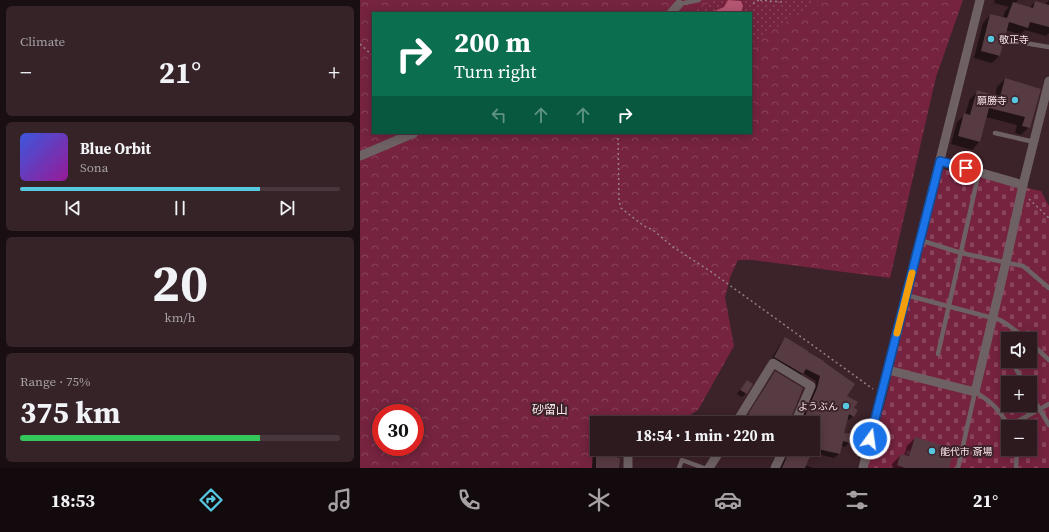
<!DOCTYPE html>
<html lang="en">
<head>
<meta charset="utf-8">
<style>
	body { margin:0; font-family:"Source Serif 4","Noto Sans JP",serif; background:#352328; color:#f1f3f6; height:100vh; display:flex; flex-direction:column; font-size:15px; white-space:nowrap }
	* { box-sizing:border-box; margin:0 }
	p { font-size:13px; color:#a7a1a4 }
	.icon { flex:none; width:22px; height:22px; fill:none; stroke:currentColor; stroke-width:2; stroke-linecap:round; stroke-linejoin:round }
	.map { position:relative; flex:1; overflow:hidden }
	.panel { display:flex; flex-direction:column; gap:6px; padding:6px; background:#190e11; width:360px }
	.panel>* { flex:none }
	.guide { position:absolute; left:12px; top:12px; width:380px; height:122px; border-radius:0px; box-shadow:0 2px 10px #0003,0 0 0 1px #48383d; background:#0b6e4f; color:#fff; overflow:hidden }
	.buttons { position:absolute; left:641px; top:332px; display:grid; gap:8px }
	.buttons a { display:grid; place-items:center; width:36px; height:36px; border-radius:0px; background:#2d1a1f; box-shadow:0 2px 10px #0003,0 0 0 1px #48383d; font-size:20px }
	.speed { position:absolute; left:12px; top:404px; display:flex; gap:8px; font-size:20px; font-weight:700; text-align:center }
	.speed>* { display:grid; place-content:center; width:52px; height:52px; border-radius:50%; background:#2d1a1f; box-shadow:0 2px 10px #0003,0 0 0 1px #48383d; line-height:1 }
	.speed .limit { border:6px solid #d22; background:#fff; color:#111 }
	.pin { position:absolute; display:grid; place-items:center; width:34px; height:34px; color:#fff; margin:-17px; border:2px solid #fff; border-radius:50%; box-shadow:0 1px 4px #0007 }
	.me { position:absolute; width:44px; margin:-22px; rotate:14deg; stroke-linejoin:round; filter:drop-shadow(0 0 3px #0008) }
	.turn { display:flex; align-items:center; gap:14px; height:84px; padding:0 16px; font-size:18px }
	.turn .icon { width:52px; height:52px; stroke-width:2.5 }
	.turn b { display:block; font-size:28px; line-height:34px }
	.lanes { display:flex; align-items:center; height:38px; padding:0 16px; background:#0003; justify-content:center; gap:20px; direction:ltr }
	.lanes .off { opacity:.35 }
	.big { font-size:30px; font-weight:700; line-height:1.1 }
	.panel .card { flex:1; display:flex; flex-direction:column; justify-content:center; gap:6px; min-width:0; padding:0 14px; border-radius:6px; background:#352328 }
	.panel .dial { align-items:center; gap:0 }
	.dial b { font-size:52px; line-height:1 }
	.song { display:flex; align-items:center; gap:12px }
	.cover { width:48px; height:48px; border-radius:6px; background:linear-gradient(135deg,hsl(230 70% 55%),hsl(300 70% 35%)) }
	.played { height:4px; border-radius:2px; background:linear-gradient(90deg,#56c9e1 75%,#48383d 75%) }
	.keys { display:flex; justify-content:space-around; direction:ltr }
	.heat { display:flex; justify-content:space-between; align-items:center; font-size:22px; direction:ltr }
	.charge { height:6px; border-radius:3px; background:linear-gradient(90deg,#34c759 75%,#48383d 0) }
	.trip { position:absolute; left:230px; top:416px; width:230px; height:40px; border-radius:0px; background:#2d1a1f; box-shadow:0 2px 10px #0003,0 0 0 1px #48383d; font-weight:700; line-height:40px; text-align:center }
	.dock { display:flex; height:64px; justify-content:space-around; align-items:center; background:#120a0c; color:#a7a1a4 }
	.dock .icon { width:28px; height:28px }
	.dock .selected { color:#56c9e1 }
	.dock b { font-size:18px; color:#f1f3f6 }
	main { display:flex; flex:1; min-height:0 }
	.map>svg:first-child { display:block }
	.forest { fill:url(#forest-crowns); fill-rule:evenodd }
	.cemetery { fill:url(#cemetery-stones); fill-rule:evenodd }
	.park { fill:url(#park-dots) }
	.water { fill:#b45571 }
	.shadow { fill:#0007 }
	.building { fill:#573b42 }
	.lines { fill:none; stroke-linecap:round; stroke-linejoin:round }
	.path { stroke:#968085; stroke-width:1.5; stroke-dasharray:2 3; stroke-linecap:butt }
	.service { stroke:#6e6164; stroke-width:4.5 }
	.minor { stroke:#6e6164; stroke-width:9 }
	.route-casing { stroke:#114b97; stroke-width:10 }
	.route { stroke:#1a73e8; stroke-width:7 }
	.slow { stroke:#f59e0b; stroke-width:7 }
	.poi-dot { fill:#56c9e1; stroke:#3c2229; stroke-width:1.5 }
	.labels { text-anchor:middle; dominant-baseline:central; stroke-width:4; stroke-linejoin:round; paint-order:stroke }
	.poi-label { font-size:10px; fill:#f9e7eb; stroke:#3c2229; text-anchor:start }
	.quarter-label { font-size:12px; fill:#f9e7eb; stroke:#3c2229 }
</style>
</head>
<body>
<main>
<section class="panel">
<div class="card"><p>Climate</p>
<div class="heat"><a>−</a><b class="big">21°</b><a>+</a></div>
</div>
<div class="card">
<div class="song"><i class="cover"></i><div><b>Blue Orbit</b><p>Sona</p></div></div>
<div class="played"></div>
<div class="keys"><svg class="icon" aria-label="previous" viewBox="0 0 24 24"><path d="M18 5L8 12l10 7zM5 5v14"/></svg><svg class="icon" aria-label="pause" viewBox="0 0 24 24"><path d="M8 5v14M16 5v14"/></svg><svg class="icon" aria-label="next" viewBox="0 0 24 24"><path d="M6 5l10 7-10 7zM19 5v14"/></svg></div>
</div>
<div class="card dial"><b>20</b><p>km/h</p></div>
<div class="card"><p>Range · 75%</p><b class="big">375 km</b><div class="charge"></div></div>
</section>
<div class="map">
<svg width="689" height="468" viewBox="0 0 689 468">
	<defs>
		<pattern id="forest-crowns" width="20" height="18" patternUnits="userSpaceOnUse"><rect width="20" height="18" fill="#75233f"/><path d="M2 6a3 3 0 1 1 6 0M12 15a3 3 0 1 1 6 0" fill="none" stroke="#89435b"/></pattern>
		<pattern id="cemetery-stones" width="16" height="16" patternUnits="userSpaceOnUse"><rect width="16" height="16" fill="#75233f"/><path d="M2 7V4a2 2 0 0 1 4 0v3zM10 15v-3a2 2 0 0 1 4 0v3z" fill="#89435b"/></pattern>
		<pattern id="park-dots" width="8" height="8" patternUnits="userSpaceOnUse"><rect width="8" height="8" fill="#75233f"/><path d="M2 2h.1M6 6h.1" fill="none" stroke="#89435b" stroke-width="1.8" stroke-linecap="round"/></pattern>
	</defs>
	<rect width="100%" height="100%" fill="#3c2229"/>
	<path class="forest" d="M0,0h603l-27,77 -46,201 -138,-18h-14l-7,15 -6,22 9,49 -36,64 -15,10 -56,3h-30l-1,2 -4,43h-232zM13,13h378v120h-378zM21,413h34v34h-34z"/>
	<path class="cemetery" d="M578,168l103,23 8,15v262h-182l20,-73zM648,339h22v22h-22zM648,383h22v22h-22zM648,427h22v22h-22z"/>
	<polygon class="park" points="357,0 460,0 391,44 391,13 334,13 339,8"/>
	<polygon class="water" points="368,0 381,1 383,6 381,13 350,13 364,7"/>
	<g class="shadow">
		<polygon points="635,0 658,0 655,3 669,8 675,2 685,5 689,0 689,33 686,36 665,30 660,35 646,30 640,55 632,63 614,58 623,23 630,15 643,18 645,11 649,7 634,3"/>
		<polygon points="645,79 680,89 669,127 661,135 655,133 657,125 626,117 619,142 612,150 591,144 597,122 605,115 610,99 618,91 635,96 637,87"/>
		<polygon points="425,339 485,396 493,408 493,416 489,420 487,419 483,433 489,442 485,447 481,446 479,454 474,458 450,452 445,465 453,468 420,468 426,456 425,450 424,449 453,449 453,423 440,423 453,393 456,381 443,373 438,378 410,361 421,343"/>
		<polygon points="415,372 428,423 389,423 385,419 411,377"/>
		<polygon points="387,381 386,393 382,397 377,394"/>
		<polygon points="237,438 237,449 256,449 256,459 258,468 232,468 233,442"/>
		<polygon points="555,438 588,468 531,468 533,463 541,455 544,456 547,446"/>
		<polygon points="287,449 294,449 292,451"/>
	</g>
	<g class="building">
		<polygon points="675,1 689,5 689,27 670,22 668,28 649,22 640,56 621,51 630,14 647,18 653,2 673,8"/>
		<polygon points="645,78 681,89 670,128 662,126 665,117 629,108 620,142 598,136 604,113 610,115 617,90 640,97"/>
		<polygon points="425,337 448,351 448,352 464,361 464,362 495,384 487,396 498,402 494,408 498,410 494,417 489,414 484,433 492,434 490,443 483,441 480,454 453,448 453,423 442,423 457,388 460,376 446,369 443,374 414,357"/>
		<polygon points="415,371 443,388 429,423 389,423 393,418 388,414"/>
		<polygon points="387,380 393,384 387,394 380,390"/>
		<polygon points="555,437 594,449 589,468 545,468 537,465 541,454 549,456"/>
		<polygon points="236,449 257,449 257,458 260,458 259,468 236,468"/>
		<polygon points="430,449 453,449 445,468 422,468"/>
	</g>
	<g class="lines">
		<g class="path">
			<polyline points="400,0 421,2 424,0"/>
			<polyline points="393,4 399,0"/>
			<polyline points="0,44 13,56"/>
			<polyline points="258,133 259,201 261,208 284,226 293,230 313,247 350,271 513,389"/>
			<polyline points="669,199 689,218"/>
		</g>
		<g class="service">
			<polyline points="319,4 339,0"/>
			<polyline points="652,41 689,47"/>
			<polyline points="635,133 674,142"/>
			<polyline points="560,240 601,253 663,266 689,288"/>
			<polyline points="546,295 640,320 648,325 667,339"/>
			<polyline points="670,342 689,360"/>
			<polyline points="578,354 619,172"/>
			<polyline points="652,362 664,383"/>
			<polyline points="670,393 689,425"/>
			<polyline points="649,426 689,404"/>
			<polyline points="319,468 322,460 344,468"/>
			<path d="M598,468l17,-76c17,10 25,18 34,35"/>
			<polyline points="656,468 657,449"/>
		</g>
		<g class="minor">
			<polyline points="311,13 319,4"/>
			<polyline points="0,156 54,133"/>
			<polyline points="580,161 663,185"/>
			<polyline points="528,370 615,392 646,262 663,185 689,81"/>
			<polyline points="376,423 413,363 451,386 435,423"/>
			<polyline points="268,449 268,468"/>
			<polyline points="349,468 361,449"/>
			<polyline points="415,468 424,449"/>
			<polyline points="503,468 620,0"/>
		</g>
	</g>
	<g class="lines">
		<defs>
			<polyline id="route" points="510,439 580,161 606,168"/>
		</defs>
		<use href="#route" class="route-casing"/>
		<use href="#route" class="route"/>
		<polyline class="slow" points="537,333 552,273"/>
	</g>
	<g class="poi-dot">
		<circle cx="631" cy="39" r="4"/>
		<circle cx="655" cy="100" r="4"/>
		<circle cx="486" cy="406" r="4"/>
		<circle cx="572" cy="451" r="4"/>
	</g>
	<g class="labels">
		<g class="poi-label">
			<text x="639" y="39">敬正寺</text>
			<text x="647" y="100" text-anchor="end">願勝寺</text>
			<text x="478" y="406" text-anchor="end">ようぶん</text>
			<text x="580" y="451">能代市 斎場</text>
		</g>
		<g class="quarter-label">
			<text x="190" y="410">砂留山</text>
		</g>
	</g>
</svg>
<div class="buttons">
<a><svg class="icon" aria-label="sound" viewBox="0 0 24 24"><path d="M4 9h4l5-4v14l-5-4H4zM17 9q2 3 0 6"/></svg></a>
<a>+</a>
<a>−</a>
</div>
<div class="speed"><div class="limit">30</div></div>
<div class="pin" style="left:606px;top:168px;background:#d93025"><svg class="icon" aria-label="arrive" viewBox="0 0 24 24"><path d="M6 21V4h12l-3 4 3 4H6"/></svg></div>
<svg class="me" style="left:510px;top:439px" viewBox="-20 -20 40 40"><circle r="17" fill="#1a73e8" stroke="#fff" stroke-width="3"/><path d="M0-11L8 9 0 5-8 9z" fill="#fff"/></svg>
<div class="trip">18:54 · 1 min · 220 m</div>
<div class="guide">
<div class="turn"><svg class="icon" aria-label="right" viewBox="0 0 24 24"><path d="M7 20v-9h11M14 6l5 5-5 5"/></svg><div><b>200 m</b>Turn right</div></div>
<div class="lanes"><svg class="icon off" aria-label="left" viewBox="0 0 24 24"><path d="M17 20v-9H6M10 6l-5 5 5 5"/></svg><svg class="icon off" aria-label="ahead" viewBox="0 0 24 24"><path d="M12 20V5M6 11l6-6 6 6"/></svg><svg class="icon off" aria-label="ahead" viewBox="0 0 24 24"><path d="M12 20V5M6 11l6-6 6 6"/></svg><svg class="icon" aria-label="right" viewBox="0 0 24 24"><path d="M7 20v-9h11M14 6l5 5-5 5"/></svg></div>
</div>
</div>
</main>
<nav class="dock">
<b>18:53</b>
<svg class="icon selected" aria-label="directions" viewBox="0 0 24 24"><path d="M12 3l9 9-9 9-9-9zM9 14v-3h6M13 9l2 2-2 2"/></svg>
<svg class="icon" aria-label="music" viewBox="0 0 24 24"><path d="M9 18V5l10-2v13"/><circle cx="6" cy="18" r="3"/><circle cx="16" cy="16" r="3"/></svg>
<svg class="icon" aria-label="phone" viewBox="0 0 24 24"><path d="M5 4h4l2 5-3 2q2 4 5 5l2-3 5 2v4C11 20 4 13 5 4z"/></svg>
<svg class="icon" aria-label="climate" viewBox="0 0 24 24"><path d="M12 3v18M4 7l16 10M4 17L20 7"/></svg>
<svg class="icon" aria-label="car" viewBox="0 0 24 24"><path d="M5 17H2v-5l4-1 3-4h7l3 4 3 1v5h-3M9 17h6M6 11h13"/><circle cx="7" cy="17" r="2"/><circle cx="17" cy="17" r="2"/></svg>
<svg class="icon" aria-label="filters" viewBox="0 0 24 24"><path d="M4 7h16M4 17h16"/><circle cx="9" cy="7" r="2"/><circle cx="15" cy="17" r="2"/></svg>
<b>21°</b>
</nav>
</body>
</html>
